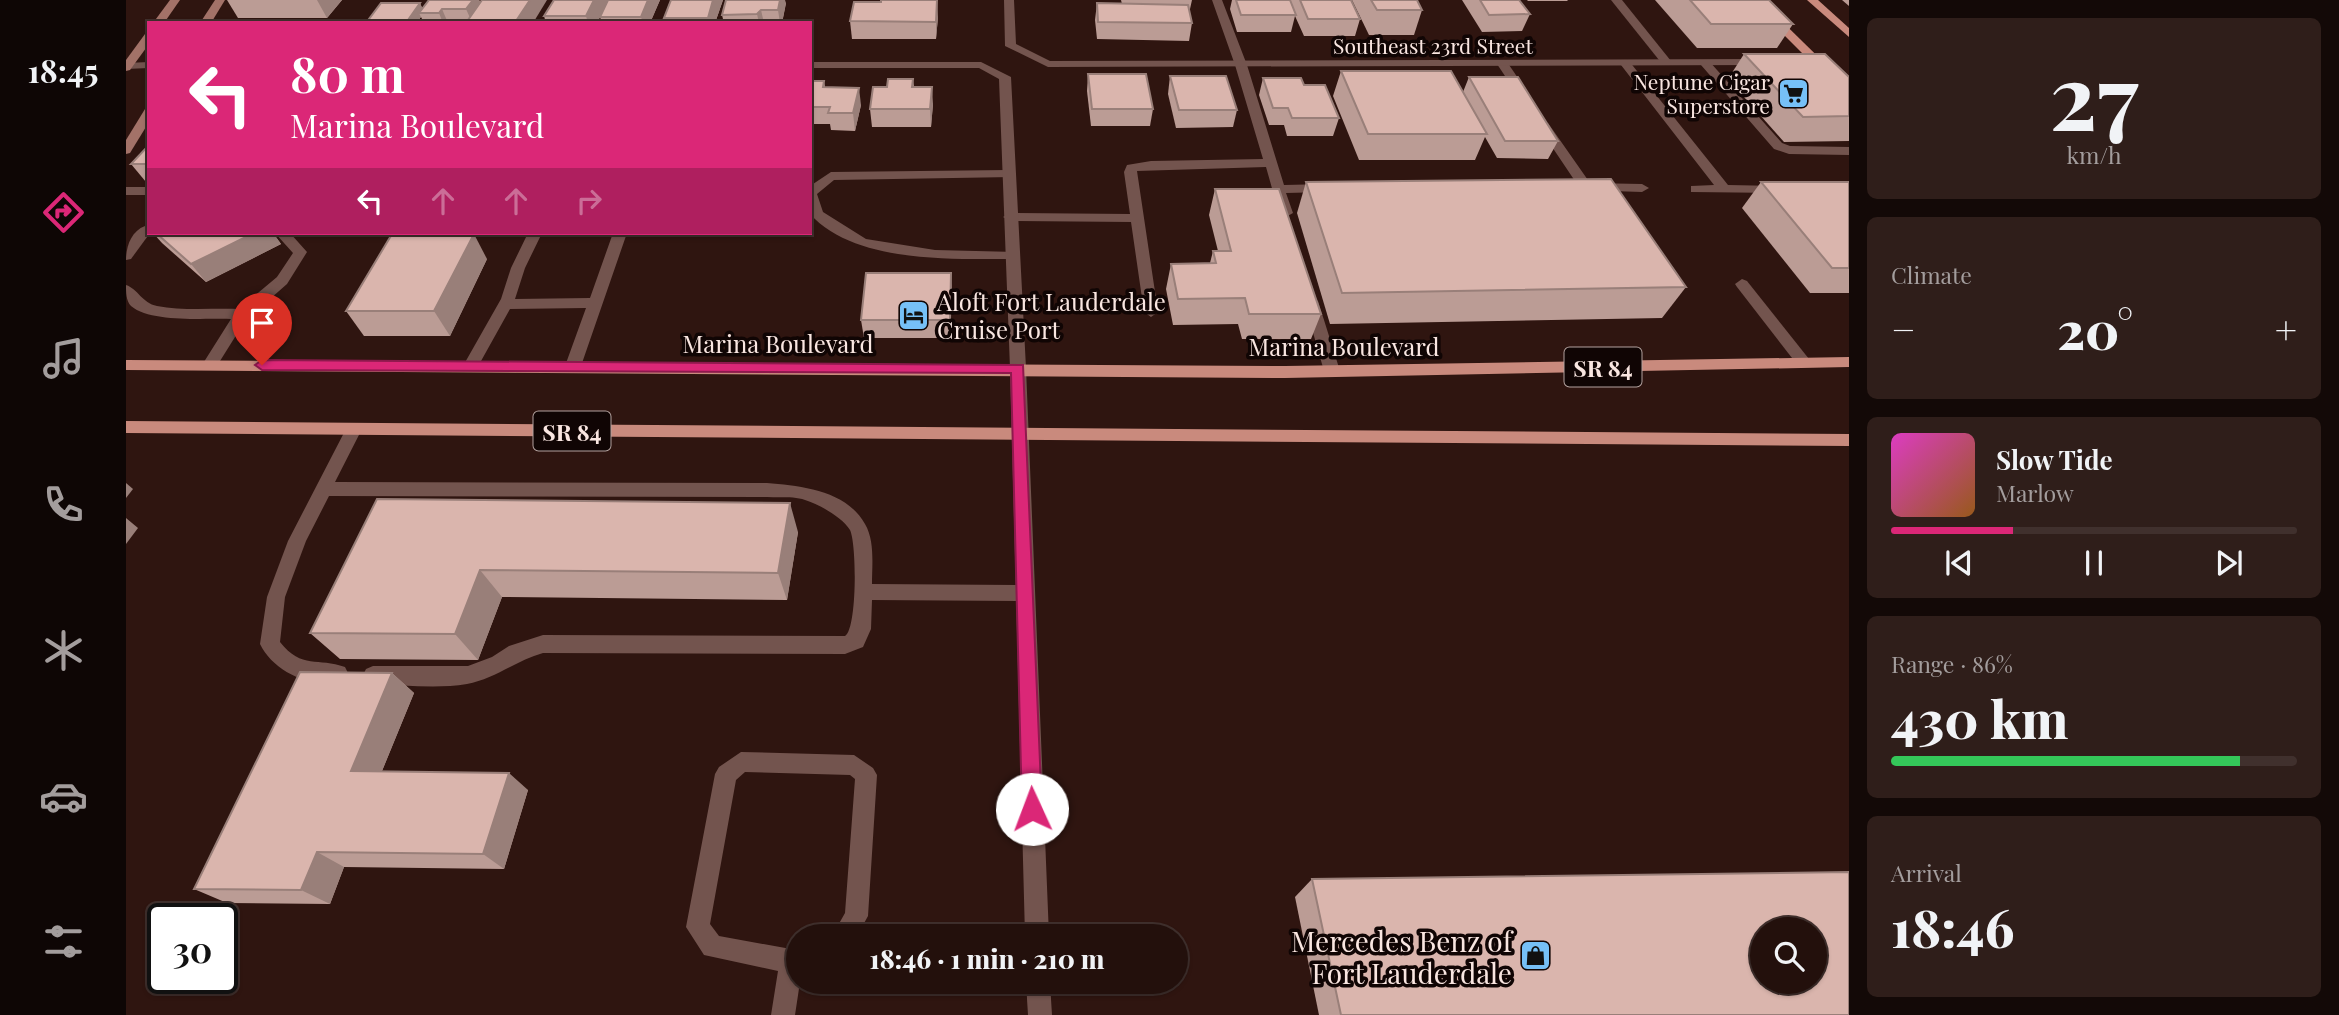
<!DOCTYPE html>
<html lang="en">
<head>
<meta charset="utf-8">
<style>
	body { margin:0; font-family:"Playfair Display",serif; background:#2f1e1a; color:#f1f3f6; height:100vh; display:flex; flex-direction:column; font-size:26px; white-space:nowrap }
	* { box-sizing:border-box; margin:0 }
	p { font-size:23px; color:#a39d9d }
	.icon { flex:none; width:38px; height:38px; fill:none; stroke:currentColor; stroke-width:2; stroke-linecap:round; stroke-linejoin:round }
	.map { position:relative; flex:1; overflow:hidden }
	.side { display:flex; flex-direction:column; gap:18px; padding:18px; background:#130907; width:490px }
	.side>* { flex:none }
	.hud { position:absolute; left:21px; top:21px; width:665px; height:214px; border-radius:0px; box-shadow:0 2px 5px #0004,0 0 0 2px #40302d; background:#db2777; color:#fff; overflow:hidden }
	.fabs { position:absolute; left:1624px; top:917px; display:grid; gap:14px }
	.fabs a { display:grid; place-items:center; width:77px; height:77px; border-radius:50%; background:#23100c; box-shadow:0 2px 5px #0004,0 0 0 2px #40302d; font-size:35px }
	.speed { position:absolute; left:21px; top:903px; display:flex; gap:14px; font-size:35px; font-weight:700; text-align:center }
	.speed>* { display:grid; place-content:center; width:91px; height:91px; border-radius:50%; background:#23100c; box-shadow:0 2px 5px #0004,0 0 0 2px #40302d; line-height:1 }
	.speed .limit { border:4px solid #111; border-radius:10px; background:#fff; color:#111 }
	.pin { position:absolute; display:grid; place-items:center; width:60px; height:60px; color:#fff; margin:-72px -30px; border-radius:50% 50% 50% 0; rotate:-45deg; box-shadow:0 0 7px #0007 }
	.pin .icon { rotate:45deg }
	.me { position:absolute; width:77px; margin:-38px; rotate:358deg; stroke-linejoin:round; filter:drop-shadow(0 0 5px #0008) }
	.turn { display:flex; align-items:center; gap:24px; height:147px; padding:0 28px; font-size:32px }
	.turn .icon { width:91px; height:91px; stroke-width:2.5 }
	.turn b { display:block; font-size:49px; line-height:60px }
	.lanes { display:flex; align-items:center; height:66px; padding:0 28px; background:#0003; justify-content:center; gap:35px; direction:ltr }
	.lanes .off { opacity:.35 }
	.big { font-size:52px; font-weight:800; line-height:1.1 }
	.side .card { flex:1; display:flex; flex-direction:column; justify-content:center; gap:10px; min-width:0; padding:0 24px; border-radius:10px; background:#2f1e1a }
	.side .dial { align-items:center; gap:0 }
	.dial b { font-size:91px; line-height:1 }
	.song { display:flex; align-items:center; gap:21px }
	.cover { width:84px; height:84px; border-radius:10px; background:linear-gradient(135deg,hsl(310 70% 55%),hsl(30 70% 35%)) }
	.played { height:7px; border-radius:4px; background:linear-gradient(90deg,#db2777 30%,#40302d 30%) }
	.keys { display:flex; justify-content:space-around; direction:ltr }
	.heat { display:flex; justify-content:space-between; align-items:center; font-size:38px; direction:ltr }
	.charge { height:10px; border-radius:5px; background:linear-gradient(90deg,#34c759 86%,#40302d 0) }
	.trip { position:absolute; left:660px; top:924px; width:402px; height:70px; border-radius:35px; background:#23100c; box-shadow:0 2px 5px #0004,0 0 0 2px #40302d; font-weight:800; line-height:70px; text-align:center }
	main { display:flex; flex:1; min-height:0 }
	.tab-bar { display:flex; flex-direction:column; width:126px; justify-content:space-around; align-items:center; background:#0e0605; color:#a39d9d }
	.tab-bar .icon { width:49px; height:49px }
	.tab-bar .on { color:#db2777 }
	.tab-bar b { font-size:32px; color:#f1f3f6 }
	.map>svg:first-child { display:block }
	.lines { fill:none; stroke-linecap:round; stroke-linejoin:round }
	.lane { fill:#73544e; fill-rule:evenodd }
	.street { fill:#73544e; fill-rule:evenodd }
	.secondary { fill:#a37268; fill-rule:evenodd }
	.primary { fill:#c98a7d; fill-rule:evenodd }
	.wall { fill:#bb9c95 }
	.shaded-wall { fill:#997f79 }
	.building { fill:#dab5ad; stroke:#997f79; stroke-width:2; fill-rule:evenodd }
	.route { fill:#db2777; stroke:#8e194d; stroke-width:2 }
	.labels { text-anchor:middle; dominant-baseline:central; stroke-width:7; stroke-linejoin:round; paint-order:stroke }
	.far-street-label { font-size:21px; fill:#f9e6e1; stroke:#100504 }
	.far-poi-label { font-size:21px; fill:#f9e6e1; stroke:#100504; text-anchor:end }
	.shield { fill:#100504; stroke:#b3a29f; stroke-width:2 }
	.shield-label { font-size:23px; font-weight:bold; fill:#f9e6e1 }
	.poi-label { font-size:24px; fill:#f9e6e1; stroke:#100504; text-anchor:start }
	.street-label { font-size:24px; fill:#f9e6e1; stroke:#100504 }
	.near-poi-label { font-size:28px; fill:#f9e6e1; stroke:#100504; text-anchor:end }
</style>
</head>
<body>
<main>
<nav class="tab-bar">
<b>18:45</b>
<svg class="icon on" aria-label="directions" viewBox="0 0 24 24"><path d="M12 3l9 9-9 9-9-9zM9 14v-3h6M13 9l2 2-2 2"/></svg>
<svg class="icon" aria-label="music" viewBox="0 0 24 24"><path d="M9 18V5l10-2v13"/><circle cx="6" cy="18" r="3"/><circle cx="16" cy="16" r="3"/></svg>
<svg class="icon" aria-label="phone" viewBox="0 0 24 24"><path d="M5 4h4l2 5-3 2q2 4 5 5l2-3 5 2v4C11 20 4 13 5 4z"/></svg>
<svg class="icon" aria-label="climate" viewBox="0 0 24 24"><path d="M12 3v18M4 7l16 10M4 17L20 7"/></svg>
<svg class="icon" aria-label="car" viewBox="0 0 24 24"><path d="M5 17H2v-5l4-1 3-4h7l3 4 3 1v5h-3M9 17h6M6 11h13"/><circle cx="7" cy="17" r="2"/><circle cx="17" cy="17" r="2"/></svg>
<svg class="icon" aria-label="filters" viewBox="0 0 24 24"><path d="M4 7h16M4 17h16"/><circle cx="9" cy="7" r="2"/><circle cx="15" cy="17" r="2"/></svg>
</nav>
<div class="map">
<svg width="1723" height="1015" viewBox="0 0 1723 1015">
	<rect width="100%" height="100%" fill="#2f1510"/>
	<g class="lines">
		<g class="lane">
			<polygon points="1086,0 1096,0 1121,65 1158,185 1201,184 1208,188 1201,192 1160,193 1167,213 1160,217 1153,213 1140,167 1011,171 1032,312 1025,317 1018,312 1005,222 884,221 877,217 884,213 1004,214 998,172 1001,165 1025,161 1137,159 1109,65"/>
			<polygon points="1485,0 1496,0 1545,61 1545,65 1537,65"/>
			<polygon points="1495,61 1503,61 1602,185 1653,186 1658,187 1658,193 1565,192 1565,186 1588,185 1495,65"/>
			<polygon points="1575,61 1583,61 1656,143 1664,146 1723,147 1723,155 1663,154 1648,149 1575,65"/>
			<polygon points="1373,62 1381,62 1405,97 1403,100 1395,100 1371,64"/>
			<polygon points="1418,122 1422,123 1464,183 1516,184 1523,188 1516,192 1455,190 1412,126"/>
			<path d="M882,170l5,1v6l-179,3 -17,14 6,18 43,27 69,11 81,2 2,3 -7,4c-61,0 -157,4 -201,-45v-28l21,-14z"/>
			<rect x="0" y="187" width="23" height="8"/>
			<path d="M19,226l4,1 1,6 -19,26 -5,1c0,-13 5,-29 19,-34z"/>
			<path d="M149,233h15l17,19 -20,32 -42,37 -30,48 -5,1 -8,-5 29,-46c-26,-1 -80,4 -100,-13 -5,-5 -5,-14 -5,-21 12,4 16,18 31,21 25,5 56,2 82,3l38,-32 16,-24z"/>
			<polygon points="402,233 416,233 399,268 389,299 464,298 487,233 501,233 455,366 447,372 439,366 460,308 384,309 350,370 340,370 337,366 375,299 385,268"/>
			<polygon points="1616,279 1621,281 1683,359 1686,363 1683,367 1673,367 1611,287 1609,284"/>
			<polygon points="1185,296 1192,301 1214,371 1212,375 1200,375 1198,371 1178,301"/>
			<path d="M228,423l8,6 -27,53 432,1c34,3 79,7 98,41 10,17 7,41 7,60l152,1 7,2 2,6 -2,6 -7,2 -152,-1 -1,29 -8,18 -18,7 -302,-1c-26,7 -48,26 -76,31 -30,5 -63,1 -94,0l-7,-3 -3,-6 3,-6 7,-3h95l24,-9 17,-11 34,-11 302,1c12,-7 12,-91 5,-106 -7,-12 -31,-26 -45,-30 -11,-4 -26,-2 -38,-3l-438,-1 -23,45 -21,56 -5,45c22,28 38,15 65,25l3,6 -3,6c-30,12 -71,-6 -85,-35l7,-47 21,-56 60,-116z"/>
			<polygon points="615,752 728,755 747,768 751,775 742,916 731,936 706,936 719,913 729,779 724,775 619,772 610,780 584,924 593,936 665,949 672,946 674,982 669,1015 645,1015 652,971 578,955 560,927 589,774 593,767"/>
		</g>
		<g class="street">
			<polygon points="878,0 888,0 890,44 924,61 1636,59 1642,62 1636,65 922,67 879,46"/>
			<polygon points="23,62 23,68 0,69 0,63"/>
			<polygon points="684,62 855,62 885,77 900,368 923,936 899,936 884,368 873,79 853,68 684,68"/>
			<polygon points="900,982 924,982 926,1015 902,1015"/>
		</g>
		<g class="secondary">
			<polygon points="44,0 54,0 38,23 27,23"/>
			<polygon points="89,0 99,0 85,23 74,23"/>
			<polygon points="23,33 23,44 4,70 0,71 0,60 19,34"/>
			<polygon points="23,108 23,122 4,153 0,154 0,140 19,109"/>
		</g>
		<g class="primary">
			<polygon points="1623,0 1634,0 1723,87 1723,98 1719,96"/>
			<polygon points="1681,0 1692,0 1723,28 1723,37"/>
			<polygon points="1723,357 1723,367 1159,378 0,370 0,360 1159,366"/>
			<polygon points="0,421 1723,434 1723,446 0,433"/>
		</g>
	</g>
	<g class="wall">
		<polygon points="101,0 216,0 201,18 112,18"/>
		<polygon points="303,0 353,0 355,3 407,23 298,23 295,17 290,23 240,23 294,3 296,8"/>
		<polygon points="428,0 534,0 524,23 476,23 474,17 480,4 471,23 420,23 418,16"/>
		<polygon points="545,0 597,0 589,23 539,23 538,18"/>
		<polygon points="995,0 1066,0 1064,9 1063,9 1066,23 1063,41 971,39 969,20 971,3 996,4"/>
		<polygon points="1106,0 1225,0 1234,19 1229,36 1178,36 1169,16 1165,32 1111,32 1104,9"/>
		<polygon points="1226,0 1291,0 1296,10 1288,35 1243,35"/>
		<polygon points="1336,0 1393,0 1404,14 1396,31 1356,32"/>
		<polygon points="1401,0 1442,0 1441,1 1402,1"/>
		<polygon points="1529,0 1643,0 1667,24 1651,48 1571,48"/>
		<polygon points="1716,0 1723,0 1723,6"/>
		<polygon points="755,2 812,17 810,39 726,39 724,21"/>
		<polygon points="660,3 656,23 598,23 596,15"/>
		<polygon points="1618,54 1723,77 1723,141 1658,142 1602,79"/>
		<polygon points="1215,71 1337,92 1343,77 1432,141 1422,159 1371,158 1359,137 1349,160 1233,160 1207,96"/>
		<polygon points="962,74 1027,109 1024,126 965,126 961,91"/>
		<polygon points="1044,76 1111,110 1107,127 1050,128 1042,94"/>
		<polygon points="1137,78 1178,85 1213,118 1207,136 1161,136 1158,125 1143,125 1133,95"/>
		<polygon points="787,79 788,87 807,104 805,127 746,127 744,109 761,87"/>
		<polygon points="684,81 698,81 699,87 735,105 729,131 705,130 704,124 684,124"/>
		<polygon points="23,145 23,182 20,182 5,164"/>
		<polygon points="1180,182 1560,287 1536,318 1204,324 1171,213"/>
		<polygon points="1635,182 1723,182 1723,293 1684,293 1616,208"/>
		<polygon points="1089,189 1195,314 1185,339 1116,339 1112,324 1047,325 1040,289 1045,264 1084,263 1087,251 1092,251 1083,215"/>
		<polygon points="27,233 147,233 155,244 80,282 36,243"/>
		<polygon points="361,259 324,336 238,336 220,311"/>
		<polygon points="826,291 824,338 738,338 735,320"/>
		<polygon points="251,499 672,532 661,600 376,597 352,660 214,659 184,633"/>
		<polygon points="266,673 288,693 256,771 402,790 378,869 218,867 204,904 101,903 68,889"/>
		<polygon points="1186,879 1723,1015 1193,1015 1169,897"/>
	</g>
	<g class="shaded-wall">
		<polygon points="191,0 216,0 201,18"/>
		<polygon points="347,0 353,0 358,11 345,20 340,9"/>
		<polygon points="404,0 421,0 407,23 391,23 390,21"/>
		<polygon points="468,0 483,0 471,23 462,23 460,16"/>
		<polygon points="522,0 534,0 524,23 517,23 515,17"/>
		<polygon points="587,0 597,0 589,23 583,23 582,18"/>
		<polygon points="654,0 659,0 660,3 656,23 654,23 652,10"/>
		<polygon points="811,0 812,17 810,39 810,22"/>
		<polygon points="294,3 298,12 293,13 295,17 290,23 283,23 282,20"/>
		<polygon points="316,9 322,23 317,23 313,13"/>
		<polygon points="635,10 638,23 633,23 631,14"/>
		<polygon points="806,87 807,104 805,127 804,109"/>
		<polygon points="733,88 735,105 729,131 727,113"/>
		<polygon points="128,233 147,233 155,244 80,282 65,264"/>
		<polygon points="348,234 361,259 324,336 308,311"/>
		<polygon points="825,273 826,291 824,338 824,320"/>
		<polygon points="0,483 7,489 0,498"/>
		<polygon points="664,503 672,532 661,600 652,573"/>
		<polygon points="0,518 12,528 0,544"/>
		<polygon points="354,570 376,597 352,660 329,634"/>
		<polygon points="266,673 288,693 249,788 225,771"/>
		<polygon points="383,773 402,790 378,869 357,854"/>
		<polygon points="191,852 218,867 204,904 175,890"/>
	</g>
	<g class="building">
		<polygon points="303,0 347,0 340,9 316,9 313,13 293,13"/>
		<polygon points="356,0 404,0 390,21 342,20"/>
		<polygon points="428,0 468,0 460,16 418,16"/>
		<polygon points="482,0 522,0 515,17 474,17"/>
		<polygon points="545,0 587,0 582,18 538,18"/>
		<polygon points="600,0 654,0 652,10 635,10 631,14 596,15"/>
		<polygon points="755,0 811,0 810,22 724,21 728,2 755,2"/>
		<polygon points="1110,0 1164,0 1170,15 1115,15"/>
		<polygon points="1174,0 1225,0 1234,19 1182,19"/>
		<polygon points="1245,0 1291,0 1296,10 1251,10"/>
		<polygon points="1354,0 1393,0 1404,14 1363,15"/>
		<polygon points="1564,0 1643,0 1667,24 1585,24"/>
		<polygon points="255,3 294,3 282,20 265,20 263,23 240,23"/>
		<polygon points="971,3 1062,5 1066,23 972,22"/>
		<polygon points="1618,54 1699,54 1723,77 1723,116 1677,117"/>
		<polygon points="1215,71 1325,71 1361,134 1242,134"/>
		<polygon points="962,74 1020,74 1027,109 966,109"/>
		<polygon points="1044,76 1100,76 1111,110 1053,110"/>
		<polygon points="1343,77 1392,77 1432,141 1379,141"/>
		<polygon points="1137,78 1175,78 1178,85 1199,85 1213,118 1166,118 1162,108 1147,108"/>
		<polygon points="762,79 787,79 786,87 806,87 804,109 744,109 747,87 761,87"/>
		<polygon points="684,81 698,81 697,87 733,88 727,113 702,113 704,107 684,107"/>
		<polygon points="23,145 23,164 5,164"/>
		<polygon points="1485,179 1560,287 1216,293 1180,182"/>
		<polygon points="1635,182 1723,182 1723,268 1706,268"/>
		<polygon points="1089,189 1153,189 1195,314 1123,314 1119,298 1052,299 1045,264 1090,263 1087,251 1105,251"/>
		<polygon points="30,233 128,233 65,264"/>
		<polygon points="266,234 348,234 308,311 220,311"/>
		<polygon points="740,273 825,273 824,320 735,320"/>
		<polygon points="251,499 664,503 652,573 354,570 329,634 184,633"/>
		<polygon points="174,672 266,673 225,771 383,773 357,854 191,852 175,890 68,889"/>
		<path d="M1723,872v143h-508l-29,-136zM1636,929h53v53h-53z"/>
	</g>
	<polygon class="route" points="136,360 897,365 916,809 913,816 906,818 899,816 896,809 885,373 136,370 129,365"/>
	<defs>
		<symbol id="supermarket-square" viewBox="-11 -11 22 22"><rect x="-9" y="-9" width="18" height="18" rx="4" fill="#76c0f7" stroke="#100504"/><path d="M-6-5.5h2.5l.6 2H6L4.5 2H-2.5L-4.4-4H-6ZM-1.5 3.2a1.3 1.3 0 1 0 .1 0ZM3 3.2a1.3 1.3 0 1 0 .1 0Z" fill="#111"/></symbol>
		<symbol id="hotel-square" viewBox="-11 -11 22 22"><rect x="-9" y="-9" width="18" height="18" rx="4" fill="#76c0f7" stroke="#100504"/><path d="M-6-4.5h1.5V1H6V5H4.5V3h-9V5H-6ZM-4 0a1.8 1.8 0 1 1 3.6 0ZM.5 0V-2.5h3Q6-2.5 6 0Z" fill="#111"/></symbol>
		<symbol id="shop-square" viewBox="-11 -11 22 22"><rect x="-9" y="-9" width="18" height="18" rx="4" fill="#76c0f7" stroke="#100504"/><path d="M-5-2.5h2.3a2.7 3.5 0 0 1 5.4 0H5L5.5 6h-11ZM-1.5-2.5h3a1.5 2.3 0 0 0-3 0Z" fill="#111"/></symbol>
	</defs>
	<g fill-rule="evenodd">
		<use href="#supermarket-square" x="1650" y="76" width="35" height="35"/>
		<use href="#hotel-square" x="770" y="298" width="35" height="35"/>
		<use href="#shop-square" x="1392" y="938" width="35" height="35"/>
	</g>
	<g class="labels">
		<g class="far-street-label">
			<text x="1307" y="45">Southeast 23rd Street</text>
		</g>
		<g class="far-poi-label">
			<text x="1644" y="81">Neptune Cigar<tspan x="1644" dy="24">Superstore</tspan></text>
		</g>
		<g class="shield">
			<rect x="1438.5" y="347.5" width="77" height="39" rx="5"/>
			<rect x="407.5" y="411.5" width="77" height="39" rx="5"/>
		</g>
		<g class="shield-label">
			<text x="1477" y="367">SR 84</text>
			<text x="446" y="431">SR 84</text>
		</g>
		<g class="poi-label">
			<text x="811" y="301">Aloft Fort Lauderdale<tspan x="811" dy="28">Cruise Port</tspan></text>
		</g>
		<g class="street-label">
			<text x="652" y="343">Marina Boulevard</text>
			<text x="1218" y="346">Marina Boulevard</text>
		</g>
		<g class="near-poi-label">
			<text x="1386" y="940">Mercedes Benz of<tspan x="1386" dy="32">Fort Lauderdale</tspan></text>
		</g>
	</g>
</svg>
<div class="fabs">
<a><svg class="icon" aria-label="search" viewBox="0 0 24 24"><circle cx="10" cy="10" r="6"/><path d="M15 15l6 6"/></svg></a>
</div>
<div class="speed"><div class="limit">30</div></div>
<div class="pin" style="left:136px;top:365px;background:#d93025"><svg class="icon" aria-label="arrive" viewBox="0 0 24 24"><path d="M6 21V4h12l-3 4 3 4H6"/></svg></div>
<svg class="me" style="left:906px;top:809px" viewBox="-20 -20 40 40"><circle r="19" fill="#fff"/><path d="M0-13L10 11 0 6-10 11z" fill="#db2777"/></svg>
<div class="trip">18:46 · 1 min · 210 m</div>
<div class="hud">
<div class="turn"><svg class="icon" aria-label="left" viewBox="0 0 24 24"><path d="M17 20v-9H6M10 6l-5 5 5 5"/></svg><div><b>80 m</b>Marina Boulevard</div></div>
<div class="lanes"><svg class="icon" aria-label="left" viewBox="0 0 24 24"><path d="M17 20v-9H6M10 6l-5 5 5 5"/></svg><svg class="icon off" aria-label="ahead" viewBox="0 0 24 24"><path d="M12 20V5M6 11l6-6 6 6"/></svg><svg class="icon off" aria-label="ahead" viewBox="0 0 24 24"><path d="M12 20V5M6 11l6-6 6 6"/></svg><svg class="icon off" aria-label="right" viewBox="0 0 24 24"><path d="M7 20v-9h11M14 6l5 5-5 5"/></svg></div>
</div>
</div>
<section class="side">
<div class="card dial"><b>27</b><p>km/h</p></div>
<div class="card"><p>Climate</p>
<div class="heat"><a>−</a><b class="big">20°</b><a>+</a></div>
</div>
<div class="card">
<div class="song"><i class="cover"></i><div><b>Slow Tide</b><p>Marlow</p></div></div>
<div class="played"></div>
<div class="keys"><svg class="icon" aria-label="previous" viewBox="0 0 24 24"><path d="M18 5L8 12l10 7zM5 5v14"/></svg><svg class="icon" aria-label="pause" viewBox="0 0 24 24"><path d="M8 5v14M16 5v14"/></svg><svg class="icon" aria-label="next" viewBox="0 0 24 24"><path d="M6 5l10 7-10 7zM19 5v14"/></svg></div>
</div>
<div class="card"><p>Range · 86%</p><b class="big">430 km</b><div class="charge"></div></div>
<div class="card"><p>Arrival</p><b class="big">18:46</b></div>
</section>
</main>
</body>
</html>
